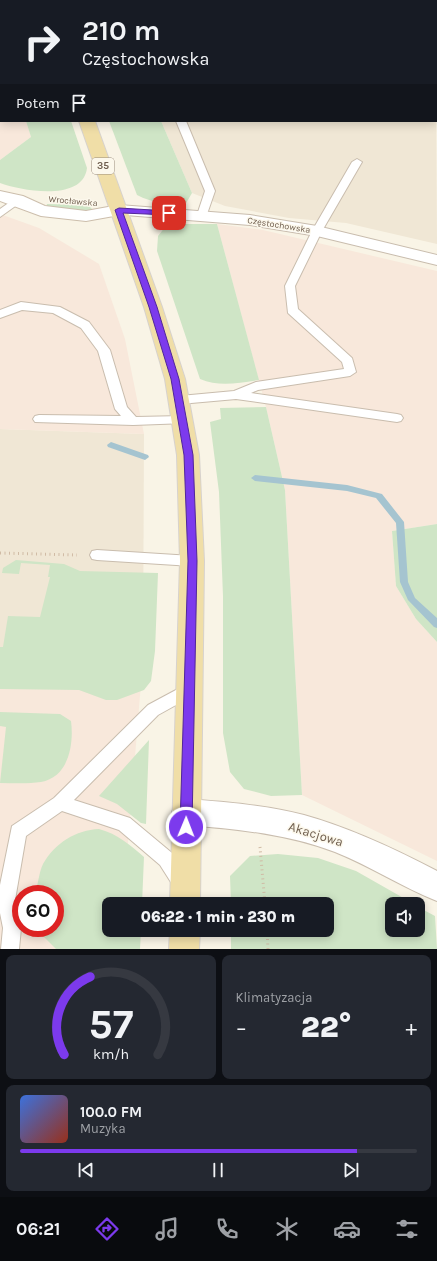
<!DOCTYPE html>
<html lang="pl">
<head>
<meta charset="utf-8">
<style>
	body { margin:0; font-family:Karla,sans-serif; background:#242831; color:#f1f3f6; height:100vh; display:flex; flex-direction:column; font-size:15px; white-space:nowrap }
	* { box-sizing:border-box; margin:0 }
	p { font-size:13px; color:#9ea1a6 }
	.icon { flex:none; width:22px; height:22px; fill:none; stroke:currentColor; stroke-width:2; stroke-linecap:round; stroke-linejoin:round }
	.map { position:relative; height:949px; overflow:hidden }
	.panel { display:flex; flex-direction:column; gap:6px; padding:6px; background:#0d0f14; flex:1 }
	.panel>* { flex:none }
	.hud { position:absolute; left:0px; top:0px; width:437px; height:122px; box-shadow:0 2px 10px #0003; background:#171b24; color:#f1f3f6; overflow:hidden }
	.controls { position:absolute; left:385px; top:897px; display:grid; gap:8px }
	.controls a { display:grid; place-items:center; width:40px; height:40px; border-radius:8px; background:#171b24; box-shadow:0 2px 10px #0003; font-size:20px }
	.speed { position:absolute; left:12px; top:885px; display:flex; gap:8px; font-size:20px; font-weight:700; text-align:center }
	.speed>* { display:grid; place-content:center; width:52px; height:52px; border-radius:50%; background:#171b24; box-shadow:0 2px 10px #0003; line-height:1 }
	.speed .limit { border:6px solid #d22; background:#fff; color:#111 }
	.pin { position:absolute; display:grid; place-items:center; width:34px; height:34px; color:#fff; margin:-17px; border-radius:8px; box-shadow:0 2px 6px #0006 }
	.me { position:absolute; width:44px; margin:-22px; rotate:1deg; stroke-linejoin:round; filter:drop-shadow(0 0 3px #0008) }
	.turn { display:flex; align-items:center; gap:14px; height:84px; padding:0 16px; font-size:18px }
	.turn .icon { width:52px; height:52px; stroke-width:2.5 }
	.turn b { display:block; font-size:28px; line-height:34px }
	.then { display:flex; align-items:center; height:38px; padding:0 16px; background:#0003; gap:8px; font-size:15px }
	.big { font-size:30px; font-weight:800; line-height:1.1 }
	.panel .card { flex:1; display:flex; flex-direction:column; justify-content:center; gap:6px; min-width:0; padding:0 14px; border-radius:8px; background:#242831 }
	.panel .dial { align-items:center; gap:0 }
	.dial svg { height:104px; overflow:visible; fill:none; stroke:#363941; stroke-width:7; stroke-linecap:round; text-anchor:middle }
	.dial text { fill:#f1f3f6; stroke:none }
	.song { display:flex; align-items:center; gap:12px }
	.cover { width:48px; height:48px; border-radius:6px; background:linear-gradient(135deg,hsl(220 70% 55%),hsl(10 70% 35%)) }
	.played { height:4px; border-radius:2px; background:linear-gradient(90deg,#7c3aed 85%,#363941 85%) }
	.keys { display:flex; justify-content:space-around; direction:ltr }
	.heat { display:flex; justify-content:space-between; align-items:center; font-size:22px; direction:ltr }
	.panel .tiles { flex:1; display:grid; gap:6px; grid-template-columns:1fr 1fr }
	.card:last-child { grid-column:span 2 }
	.trip { position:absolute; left:102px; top:897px; width:232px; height:40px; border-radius:8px; background:#171b24; box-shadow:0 2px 10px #0003; font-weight:800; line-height:40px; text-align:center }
	.tabs { display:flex; height:64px; justify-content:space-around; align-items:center; background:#090b0e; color:#9ea1a6 }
	.tabs .icon { width:28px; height:28px }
	.tabs .active { color:#7c3aed }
	.tabs b { font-size:18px; color:#f1f3f6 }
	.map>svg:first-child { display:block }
	.residential { fill:#f0e7d5 }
	.commercial { fill:#f8e8db; fill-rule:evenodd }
	.green { fill:#cfe5c6 }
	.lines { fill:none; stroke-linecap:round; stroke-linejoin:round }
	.stream { fill:#a5c4d0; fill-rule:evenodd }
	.river { fill:#bdd6e0; fill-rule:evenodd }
	.lane-casing { stroke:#c9bdae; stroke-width:2 }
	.street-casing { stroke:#c9bdae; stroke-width:2 }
	.secondary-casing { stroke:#ccbeac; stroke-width:2 }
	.primary-casing { stroke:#d7d2cd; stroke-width:2 }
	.path-far1 { stroke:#d0bba5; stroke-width:2; stroke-dasharray:0.5 2; stroke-linecap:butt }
	.path { stroke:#d0bba5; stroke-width:3; stroke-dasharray:1 3.5; stroke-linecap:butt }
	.lane { fill:#fff; fill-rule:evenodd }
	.street { fill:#fff; fill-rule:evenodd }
	.secondary { fill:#fff; fill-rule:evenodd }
	.primary { fill:#f0dea7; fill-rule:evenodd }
	.route { fill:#7c3aed; stroke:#51269a }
	.labels { text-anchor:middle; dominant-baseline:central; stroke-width:3; stroke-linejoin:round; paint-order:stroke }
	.far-street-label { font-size:9px; fill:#6f5e4e; stroke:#fcf8ec }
	.shield { fill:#fcf8ec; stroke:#998c7d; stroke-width:1 }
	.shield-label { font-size:10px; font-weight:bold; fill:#6f5e4e }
	.near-street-label { font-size:13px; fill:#6f5e4e; stroke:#fcf8ec }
</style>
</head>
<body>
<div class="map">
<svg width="437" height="949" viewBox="0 0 437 949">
	<rect width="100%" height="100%" fill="#f9f4e6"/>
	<g class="residential">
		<polygon points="436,83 437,244 346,223 289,218 225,206 192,193 161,121 436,121"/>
		<polygon points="0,429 144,434 143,659 0,658"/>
	</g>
	<g class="commercial">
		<polygon points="0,34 1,121 26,121 31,137 0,160"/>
		<polygon points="0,214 39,228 99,264 125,339 144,434 0,429"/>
		<polygon points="217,224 263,230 437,271 437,524 392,531 396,586 416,619 437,642 437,861 302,795 285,490 266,407"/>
		<path d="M0,658l143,1 -20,245h-14v26l10,19h-119zM21,894h34v34h-34z"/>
	</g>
	<g class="green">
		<polygon points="62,0 307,0 314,1 63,1"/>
		<path d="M26,121h45l16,47c-4,34 -65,23 -87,15v-23l31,-23z"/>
		<path d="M109,121h52l31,72 -7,12c-17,-1 -33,-2 -48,-10z"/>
		<polygon points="47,204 88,205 92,209 89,211 46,207"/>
		<path d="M184,224h33l42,156c-21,3 -40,7 -59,-1l-43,-128 1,-15 8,-10z"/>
		<polygon points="266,407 285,490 302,795 271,796 244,789 230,772 223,733 223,596 219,492 210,422 221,419 220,408"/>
		<polygon points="437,524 437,642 416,619 396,586 392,531"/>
		<polygon points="16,560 64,564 80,571 158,573 155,651 151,681 144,690 117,700 106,700 79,690 0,689 0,647 3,647 8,616 40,617 50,577 48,577 50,565 21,563 19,574 2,573 3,568"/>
		<path d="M0,712l60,2 11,7c3,23 -2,56 -30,61 -13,2 -28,1 -41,1l6,-56 -6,-1z"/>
		<polygon points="149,740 146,824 141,823 117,804 99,796"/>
		<path d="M99,829c19,5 31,16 45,28l-2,47h-33v26h32l-1,19h-84l-21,-21h20v-34h-20c3,-9 4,-22 8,-30 12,-21 33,-34 56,-35z"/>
		<polygon points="278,854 318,858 356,871 414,904 392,904 392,930 418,930 418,907 435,916 437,949 231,949 231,930 327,930 327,904 231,904 230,876 250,856"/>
	</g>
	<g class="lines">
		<g class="stream">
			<polygon points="111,442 148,455 149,457 145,460 108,447 107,445"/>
			<polygon points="255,475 347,485 382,494 404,522 408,582 415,598 437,618 437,628 434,627 408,600 400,582 396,523 376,498 347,491 255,481 251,478"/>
		</g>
		<rect class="river" x="436" y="30" width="1" height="18"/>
		<defs>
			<g id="lane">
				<polygon points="176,121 186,121 215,191 206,217 202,218 197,215 205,191"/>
				<polygon points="357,159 362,162 322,231 295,286 298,309 352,358 356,372 350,376 258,390 251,393 397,414 401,415 403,418 401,421 397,422 236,399 180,404 176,403 174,400 176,397 180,396 234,391 256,382 344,369 342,362 288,313 285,286 312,231 352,162"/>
				<polygon points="17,197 21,198 22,200 21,202 0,217 0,209"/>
				<polygon points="21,302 60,307 89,322 110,350 127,407 136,417 183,416 187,417 189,420 187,423 133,425 35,422 33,419 35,416 39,415 121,416 115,409 98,351 81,328 53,313 22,310 0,318 0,310"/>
				<polygon points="97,550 192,556 197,557 199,561 197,565 192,566 97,560 92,559 90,555 92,551"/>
				<polygon points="189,683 194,685 197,690 194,695 158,715 74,800 130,818 172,853 189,881 186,887 180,889 174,887 160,865 119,830 62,811 26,836 15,900 21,928 19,949 1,949 3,928 0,913 0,885 12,826 54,798 148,705"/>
			</g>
			<g id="street">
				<polygon points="119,205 250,215 317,226 437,255 437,265 317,236 250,225 113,214 110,210 113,206"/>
				<path d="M186,799c40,3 80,6 118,16 47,13 91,34 133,56v30c-35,-14 -67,-35 -102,-49 -47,-18 -99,-23 -149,-27l-10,-4 -4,-9 4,-9z"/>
			</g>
			<polygon id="secondary" points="0,191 23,196 45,206 86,211 119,205 125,206 128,210 125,214 86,221 41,216 0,201"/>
			<g id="primary">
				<polygon points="36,0 50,0 51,1 37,1"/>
				<polygon points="79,121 95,121 162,307 185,379 199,455 204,561 200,904 170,904 180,561 177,455 165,379 144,307"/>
				<polygon points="170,930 200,930 199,949 169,949"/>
			</g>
		</defs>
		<use href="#lane" class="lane-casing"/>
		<use href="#street" class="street-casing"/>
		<use href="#secondary" class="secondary-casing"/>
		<use href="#primary" class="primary-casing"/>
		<polyline class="path-far1" points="346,0 353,1"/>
		<g class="path">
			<polyline points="0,553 77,555"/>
			<polyline points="260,847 265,904"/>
			<polyline points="267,930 268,949"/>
		</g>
		<use href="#lane" class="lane"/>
		<use href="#street" class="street"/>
		<use href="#secondary" class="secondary"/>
		<use href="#primary" class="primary"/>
	</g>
	<polygon class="route" points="119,208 169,211 172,213 169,215 123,213 157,307 179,379 193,455 197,561 192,827 190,831 186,833 182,831 180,827 188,561 184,455 171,379 149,307 115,210"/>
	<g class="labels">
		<g class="far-street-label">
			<text transform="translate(73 201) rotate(5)">Wrocławska</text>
			<text transform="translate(279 225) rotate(9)">Częstochowska</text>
		</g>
		<rect class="shield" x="92" y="158" width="22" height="16" rx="3"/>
		<g class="shield-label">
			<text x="103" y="166">35</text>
		</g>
		<g class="near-street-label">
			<text transform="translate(316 834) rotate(17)">Akacjowa</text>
		</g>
	</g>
</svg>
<div class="controls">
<a><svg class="icon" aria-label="sound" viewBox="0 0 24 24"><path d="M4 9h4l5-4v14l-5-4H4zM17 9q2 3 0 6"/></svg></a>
</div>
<div class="speed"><div class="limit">60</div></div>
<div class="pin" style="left:169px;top:213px;background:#d93025"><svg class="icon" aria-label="arrive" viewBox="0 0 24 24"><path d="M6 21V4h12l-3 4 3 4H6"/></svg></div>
<svg class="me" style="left:186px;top:827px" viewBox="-20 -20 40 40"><circle r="17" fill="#7c3aed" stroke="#fff" stroke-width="3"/><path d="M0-11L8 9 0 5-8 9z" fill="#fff"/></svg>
<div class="trip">06:22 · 1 min · 230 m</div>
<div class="hud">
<div class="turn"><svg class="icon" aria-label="right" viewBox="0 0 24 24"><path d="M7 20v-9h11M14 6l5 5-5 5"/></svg><div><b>210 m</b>Częstochowska</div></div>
<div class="then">Potem<svg class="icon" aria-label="arrive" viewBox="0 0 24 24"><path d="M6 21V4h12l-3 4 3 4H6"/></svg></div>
</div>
</div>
<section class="panel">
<div class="tiles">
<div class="card dial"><svg viewBox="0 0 100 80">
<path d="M14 69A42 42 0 1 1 86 69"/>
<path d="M14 69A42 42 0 0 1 34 9" stroke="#7c3aed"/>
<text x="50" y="56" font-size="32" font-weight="700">57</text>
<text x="50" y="72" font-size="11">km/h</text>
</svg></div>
<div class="card"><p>Klimatyzacja</p>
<div class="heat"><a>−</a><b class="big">22°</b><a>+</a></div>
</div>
<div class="card">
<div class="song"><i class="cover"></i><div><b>100.0 FM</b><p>Muzyka</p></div></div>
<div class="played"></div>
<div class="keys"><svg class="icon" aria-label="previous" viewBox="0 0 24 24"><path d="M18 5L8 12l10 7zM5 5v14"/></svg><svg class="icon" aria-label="pause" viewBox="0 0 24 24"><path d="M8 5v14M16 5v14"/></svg><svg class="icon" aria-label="next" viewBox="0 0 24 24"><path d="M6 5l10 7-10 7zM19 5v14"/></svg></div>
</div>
</div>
</section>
<nav class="tabs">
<b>06:21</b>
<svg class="icon active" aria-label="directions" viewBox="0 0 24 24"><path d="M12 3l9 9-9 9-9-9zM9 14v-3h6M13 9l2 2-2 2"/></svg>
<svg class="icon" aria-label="music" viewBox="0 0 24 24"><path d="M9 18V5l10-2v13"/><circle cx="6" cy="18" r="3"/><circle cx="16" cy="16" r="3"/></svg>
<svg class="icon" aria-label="phone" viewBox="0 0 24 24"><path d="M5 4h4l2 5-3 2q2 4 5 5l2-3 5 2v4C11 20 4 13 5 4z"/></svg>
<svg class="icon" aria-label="climate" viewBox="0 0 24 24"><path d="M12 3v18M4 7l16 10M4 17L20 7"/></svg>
<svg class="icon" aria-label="car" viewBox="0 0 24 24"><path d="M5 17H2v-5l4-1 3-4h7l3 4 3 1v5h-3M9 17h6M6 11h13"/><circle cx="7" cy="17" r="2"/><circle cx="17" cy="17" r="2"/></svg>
<svg class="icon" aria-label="filters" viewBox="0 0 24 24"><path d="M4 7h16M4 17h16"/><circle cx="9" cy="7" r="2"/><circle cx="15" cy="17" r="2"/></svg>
</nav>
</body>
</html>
